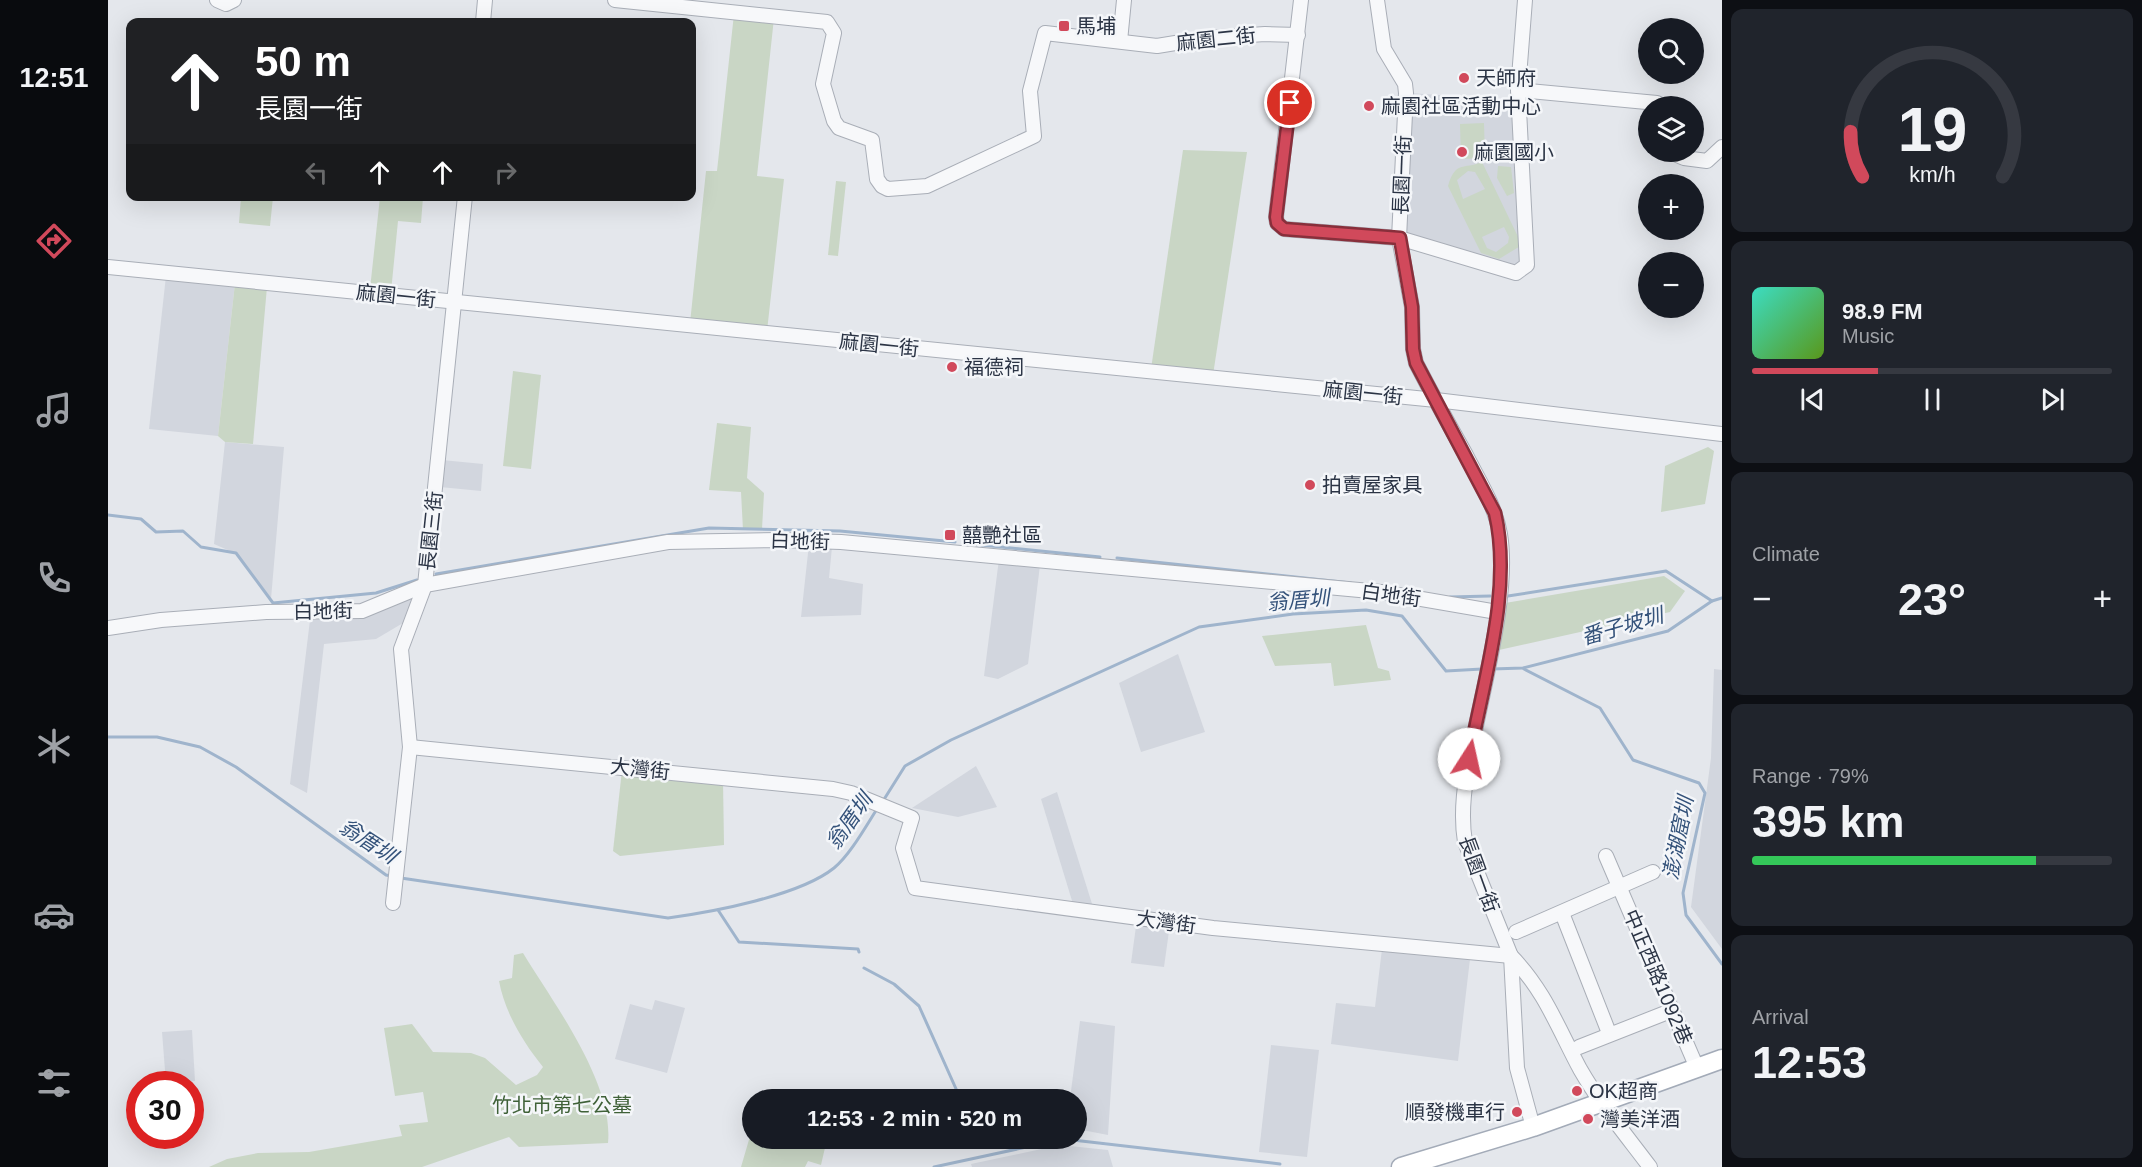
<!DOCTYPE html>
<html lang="en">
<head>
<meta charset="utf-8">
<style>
	body { margin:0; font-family:Arial,"Noto Sans TC",sans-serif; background:#20242c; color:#f1f3f6; height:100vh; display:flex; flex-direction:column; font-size:22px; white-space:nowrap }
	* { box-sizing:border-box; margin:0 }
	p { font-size:20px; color:#9ea1a6 }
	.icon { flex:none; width:33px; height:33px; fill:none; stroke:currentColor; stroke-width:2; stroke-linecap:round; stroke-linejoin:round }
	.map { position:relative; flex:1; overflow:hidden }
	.details { display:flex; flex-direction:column; gap:9px; padding:9px; background:#0d0f14; width:420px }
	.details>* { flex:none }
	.guide { position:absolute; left:18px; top:18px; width:570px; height:183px; border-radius:12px; box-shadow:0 6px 24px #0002; background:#202124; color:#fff; overflow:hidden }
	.tools { position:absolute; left:1530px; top:18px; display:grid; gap:12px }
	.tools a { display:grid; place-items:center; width:66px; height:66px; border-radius:50%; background:#171b24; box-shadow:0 6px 24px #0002; font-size:30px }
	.speed { position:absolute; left:18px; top:1071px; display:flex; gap:12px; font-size:30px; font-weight:700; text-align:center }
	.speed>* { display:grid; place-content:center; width:78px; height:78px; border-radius:50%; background:#171b24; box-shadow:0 6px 24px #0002; line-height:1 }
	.speed .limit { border:9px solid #d22; background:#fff; color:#111 }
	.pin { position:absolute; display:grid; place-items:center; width:51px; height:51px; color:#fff; margin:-26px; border:3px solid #fff; border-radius:50%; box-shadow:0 2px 6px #0007 }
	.me { position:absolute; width:66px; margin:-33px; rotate:10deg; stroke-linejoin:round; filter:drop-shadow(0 0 4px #0008) }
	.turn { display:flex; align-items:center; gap:21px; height:126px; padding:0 30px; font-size:27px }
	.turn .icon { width:78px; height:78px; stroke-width:2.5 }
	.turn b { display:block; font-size:42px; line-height:51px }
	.lanes { display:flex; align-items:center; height:57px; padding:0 30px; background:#0003; justify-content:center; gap:30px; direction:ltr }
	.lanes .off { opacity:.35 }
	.big { font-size:45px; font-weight:700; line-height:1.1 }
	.details .tile { flex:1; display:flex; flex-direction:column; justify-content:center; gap:9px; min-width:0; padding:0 21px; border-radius:12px; background:#20242c }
	.details .dial { align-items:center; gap:0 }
	.dial svg { height:156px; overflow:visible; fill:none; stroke:#363941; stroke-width:7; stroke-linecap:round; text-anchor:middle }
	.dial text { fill:#f1f3f6; stroke:none }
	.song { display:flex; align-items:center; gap:18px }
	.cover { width:72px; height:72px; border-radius:9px; background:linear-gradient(135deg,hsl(170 70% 55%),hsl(90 70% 35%)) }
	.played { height:6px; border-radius:3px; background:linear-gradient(90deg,#d1495b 35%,#363941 35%) }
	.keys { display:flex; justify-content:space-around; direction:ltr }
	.heat { display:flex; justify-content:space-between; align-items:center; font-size:33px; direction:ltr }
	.charge { height:9px; border-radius:4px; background:linear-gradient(90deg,#34c759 79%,#363941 0) }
	.trip { position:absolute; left:634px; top:1089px; width:345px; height:60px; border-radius:30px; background:#171b24; box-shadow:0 6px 24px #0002; font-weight:700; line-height:60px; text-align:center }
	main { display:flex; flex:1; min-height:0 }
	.tab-bar { display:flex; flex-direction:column; width:108px; justify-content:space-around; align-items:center; background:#090b0e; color:#9ea1a6 }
	.tab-bar .icon { width:42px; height:42px }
	.tab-bar .selected { color:#d1495b }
	.tab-bar b { font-size:27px; color:#f1f3f6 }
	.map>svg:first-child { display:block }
	.built { fill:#d2d6de }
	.green { fill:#c9d6c5; fill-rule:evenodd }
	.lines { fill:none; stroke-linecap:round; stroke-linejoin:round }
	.stream { stroke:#9fb4cc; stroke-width:3 }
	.minor-casing { stroke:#a9aeb7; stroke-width:16 }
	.major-casing { stroke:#a3abb8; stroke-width:21 }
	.minor { stroke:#f7f8fa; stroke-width:14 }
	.major { stroke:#fff; stroke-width:18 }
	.route-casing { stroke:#882f3b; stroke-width:15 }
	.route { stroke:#d1495b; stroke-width:10 }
	.poi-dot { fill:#d1495b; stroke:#f4f6f9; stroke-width:2 }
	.labels { text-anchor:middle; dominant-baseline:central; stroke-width:5; stroke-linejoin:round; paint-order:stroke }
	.poi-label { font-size:20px; fill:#2b3445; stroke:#f4f6f9; text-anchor:start }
	.street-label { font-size:20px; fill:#2b3445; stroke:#f4f6f9 }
	.park-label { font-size:20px; fill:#3f6138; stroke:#f4f6f9 }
	.water-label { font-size:21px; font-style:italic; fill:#34527a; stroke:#f4f6f9 }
</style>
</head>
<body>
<main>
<nav class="tab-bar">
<b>12:51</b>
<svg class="icon selected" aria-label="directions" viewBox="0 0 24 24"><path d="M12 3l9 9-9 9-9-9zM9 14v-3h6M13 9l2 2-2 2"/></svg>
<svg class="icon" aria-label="music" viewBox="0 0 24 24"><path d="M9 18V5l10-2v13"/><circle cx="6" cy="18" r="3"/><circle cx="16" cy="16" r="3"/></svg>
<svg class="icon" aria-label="phone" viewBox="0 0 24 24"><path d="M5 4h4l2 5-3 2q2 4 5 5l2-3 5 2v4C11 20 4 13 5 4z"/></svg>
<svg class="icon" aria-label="climate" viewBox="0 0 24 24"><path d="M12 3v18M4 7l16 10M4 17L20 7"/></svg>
<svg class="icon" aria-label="car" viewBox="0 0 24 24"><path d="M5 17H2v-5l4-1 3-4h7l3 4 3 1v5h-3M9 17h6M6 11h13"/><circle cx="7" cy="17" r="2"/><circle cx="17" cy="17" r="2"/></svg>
<svg class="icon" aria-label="filters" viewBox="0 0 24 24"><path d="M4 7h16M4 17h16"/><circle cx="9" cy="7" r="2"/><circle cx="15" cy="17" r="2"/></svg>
</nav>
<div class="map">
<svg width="1614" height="1167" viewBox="0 0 1614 1167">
	<rect width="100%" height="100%" fill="#e4e7ec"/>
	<g class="built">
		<polygon points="1301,93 1407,100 1416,263 1407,268 1298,236"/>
		<polygon points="58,276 127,283 110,436 41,429"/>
		<polygon points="117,442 176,447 163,599 129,554 106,544"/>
		<polygon points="334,460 375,464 373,491 332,487"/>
		<polygon points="701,544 724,547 721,578 755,584 753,615 693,617"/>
		<polygon points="891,559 932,565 920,664 890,679 876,676"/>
		<polygon points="309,594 295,623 268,639 216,644 199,793 182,784 202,620 260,615"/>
		<polygon points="1070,654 1097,732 1033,752 1011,683"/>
		<polygon points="1606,669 1614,670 1614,949 1583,907 1603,758"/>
		<polygon points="868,766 889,807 850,817 804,808"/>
		<polygon points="949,792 985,907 965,904 933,799"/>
		<polygon points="1029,919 1062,924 1056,967 1023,963"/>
		<polygon points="1274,949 1362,959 1350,1061 1223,1044 1228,1003 1267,1007"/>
		<polygon points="547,1000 577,1008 559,1073 507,1059 522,1004 544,1010"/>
		<polygon points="972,1021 1007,1026 1000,1135 969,1129 969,1100 962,1099"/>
		<polygon points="84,1030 87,1081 58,1083 54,1032"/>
		<polygon points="1163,1045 1211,1050 1199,1157 1151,1152"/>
		<polygon points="952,1145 1000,1150 1005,1167 864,1167 863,1164"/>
	</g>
	<g class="green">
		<polygon points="626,14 666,18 649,176 676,179 659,331 582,323 598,171 609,171"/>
		<polygon points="1376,123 1377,158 1353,159 1352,124"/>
		<polygon points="1075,150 1139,152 1105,375 1043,369"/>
		<path d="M1374,162l40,83 -23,14 -18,-6 -33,-67c8,-26 15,-16 34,-24zM1360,171l7,1 10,17 -22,10 -6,-19zM1396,227l5,10 -1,6 -12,9 -9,-4 -5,-11z"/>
		<polygon points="1390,166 1403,167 1406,193 1399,196 1389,178"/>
		<polygon points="728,181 738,182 730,256 720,255"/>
		<polygon points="133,197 165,197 162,226 131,223"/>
		<polygon points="272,197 315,197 313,223 290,221 283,292 262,289"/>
		<polygon points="127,283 159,287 145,444 117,442 110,436"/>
		<polygon points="405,371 433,375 423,469 395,466"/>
		<polygon points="609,423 643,427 639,478 656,493 654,529 635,530 633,492 601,490"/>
		<polygon points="1600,447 1606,451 1597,504 1553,512 1557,466"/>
		<polygon points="1556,576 1577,591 1562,612 1391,650 1397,603"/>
		<polygon points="1258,625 1270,668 1281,671 1283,680 1226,686 1223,663 1167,666 1154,636"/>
		<polygon points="514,770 615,781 616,845 512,856 505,851"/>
		<path d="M415,953c31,51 91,130 85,190l-89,4 -10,-10 -87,30h-213l18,-8 31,-6 51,-1 93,-16 -3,-11 29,-3 -5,-30 -28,4 -11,-68 28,-4 21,28 38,1 14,5 31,27 21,-10 6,-8c-20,-25 -38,-54 -44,-86l13,-3 2,-23z"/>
		<polygon points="645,1126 645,1138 719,1139 713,1165 700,1161 697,1167 633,1167"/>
	</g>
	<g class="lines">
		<g class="stream">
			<polyline points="0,515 33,519 48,532 75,531 93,547 128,553 165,603 268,593 309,580"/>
			<polyline points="864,544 992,557"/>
			<polyline points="1009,558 1243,583"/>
			<polyline points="328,574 601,528 732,531 847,542"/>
			<polyline points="1400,596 1558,571 1604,601"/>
			<polyline points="1342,597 1382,596"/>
			<polyline points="1384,669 1415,668 1560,631 1604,601 1614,598"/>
			<polyline points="1416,669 1492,708 1525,760 1591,783 1597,793 1575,893 1578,915 1614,964"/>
			<polyline points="0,737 49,737 92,747 128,767 278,875 283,876"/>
			<polyline points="775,801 797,766 843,740 1091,627 1185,614 1258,610 1294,616 1338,671 1374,669"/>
			<path d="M293,878l267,40c44,-6 131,-22 166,-50 16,-13 32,-42 43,-59"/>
			<polyline points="610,910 631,942 750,949 751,952"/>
			<polyline points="756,968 786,984 811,1006 853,1100"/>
			<polyline points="870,1138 871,1140"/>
			<polyline points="826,1167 956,1139 1172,1164"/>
		</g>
		<defs>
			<g id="minor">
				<polyline points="109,0 118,4 126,0"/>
				<polyline points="507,0 719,22 726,33 715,84 726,121 731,128 764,140 769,179 774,186 780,189 819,186 926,136 922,91 937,33 1049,46 1098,38 1157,34 1190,35"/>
				<polyline points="1193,0 1168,217 1169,223 1176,229 1291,238 1408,273 1419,265 1410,90 1417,0"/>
				<path d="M1269,0l7,49 21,35 1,9 -7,145 13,69 1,42 3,14c16,31 33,62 50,92 13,26 29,50 34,79 10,60 -18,156 -29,217 -6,30 -11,61 -6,91l46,114 6,112 16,59"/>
				<polyline points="375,22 377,0"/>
				<polyline points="1012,41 1016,0"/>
				<polyline points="1410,90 1549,103 1553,106"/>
				<polyline points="1562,152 1576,158 1599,161 1614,147"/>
				<polyline points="0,267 1328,400 1614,434"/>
				<polyline points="0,628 53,620 158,612 254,611 317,585 560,542 672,540 733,542 1273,592 1389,612"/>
				<polyline points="302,747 725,789 743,793 804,818 795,848 807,888 1105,928 1403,956"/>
				<polyline points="1498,856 1589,1068"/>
				<polyline points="285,903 302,747 293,649 317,585 357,196"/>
				<polyline points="1454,913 1501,1033"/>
				<polyline points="1408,932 1545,872"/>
				<path d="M1403,956c33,33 48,74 69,113 20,35 46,66 70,98"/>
				<polyline points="1471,1047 1565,1010"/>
			</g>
			<polyline id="major" points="1293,1167 1425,1127 1614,1059"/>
		</defs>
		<use href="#minor" class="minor-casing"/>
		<use href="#major" class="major-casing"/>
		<use href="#minor" class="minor"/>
		<use href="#major" class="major"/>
	</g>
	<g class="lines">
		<defs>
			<path id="route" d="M1182,103l-14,114 1,6 7,6 116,9 12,69 1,42 3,14 79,150c18,77 -12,168 -26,246"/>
		</defs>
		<use href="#route" class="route-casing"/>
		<use href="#route" class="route"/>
	</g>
	<g class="poi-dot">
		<rect x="950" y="20" width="12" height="12" rx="3"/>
		<circle cx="1356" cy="78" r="6"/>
		<circle cx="1261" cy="106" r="6"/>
		<circle cx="1354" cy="152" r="6"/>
		<circle cx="844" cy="367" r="6"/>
		<circle cx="1202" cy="485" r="6"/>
		<rect x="836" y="529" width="12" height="12" rx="3"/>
		<circle cx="1469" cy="1091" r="6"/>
		<circle cx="1409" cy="1112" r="6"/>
		<circle cx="1480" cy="1119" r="6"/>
	</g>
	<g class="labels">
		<g class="poi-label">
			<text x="968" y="26">馬埔</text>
			<text x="1368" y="78">天師府</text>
			<text x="1273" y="106">麻園社區活動中心</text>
			<text x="1366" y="152">麻園國小</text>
			<text x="856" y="367">福德祠</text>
			<text x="1214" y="485">拍賣屋家具</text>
			<text x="854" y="535">囍艷社區</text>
			<text x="1481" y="1091">OK超商</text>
			<text x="1397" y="1112" text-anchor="end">順發機車行</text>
			<text x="1492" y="1119">灣美洋酒</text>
		</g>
		<g class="street-label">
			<text transform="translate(1108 39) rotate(-6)">麻園二街</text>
			<text transform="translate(1294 175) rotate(-88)">長園一街</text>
			<text transform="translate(288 296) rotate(6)">麻園一街</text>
			<text transform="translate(771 345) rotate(6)">麻園一街</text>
			<text transform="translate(1255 393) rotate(6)">麻園一街</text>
			<text transform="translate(323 531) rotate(-84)">長園三街</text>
			<text transform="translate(692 541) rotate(2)">白地街</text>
			<text transform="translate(1283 595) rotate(8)">白地街</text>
			<text transform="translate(215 611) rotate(-1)">白地街</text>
			<text transform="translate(532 769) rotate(6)">大灣街</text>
			<text transform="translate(1371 874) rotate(70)">長園一街</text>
			<text transform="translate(1058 922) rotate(8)">大灣街</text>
			<text transform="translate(1550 977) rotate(67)">中正西路1092巷</text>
		</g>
		<g class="park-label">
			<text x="454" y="1105">竹北市第七公墓</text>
		</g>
		<g class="water-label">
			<text transform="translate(1190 600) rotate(-5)">翁厝圳</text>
			<text transform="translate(1514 626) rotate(-16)">番子坡圳</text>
			<text transform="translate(741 821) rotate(-55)">翁厝圳</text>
			<text transform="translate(1570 838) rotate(-79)">澎湖窟圳</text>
			<text transform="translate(260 841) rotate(33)">翁厝圳</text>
		</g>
	</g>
</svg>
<div class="tools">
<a><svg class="icon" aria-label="search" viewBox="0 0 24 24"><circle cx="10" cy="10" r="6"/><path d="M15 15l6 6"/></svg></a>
<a><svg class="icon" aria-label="layers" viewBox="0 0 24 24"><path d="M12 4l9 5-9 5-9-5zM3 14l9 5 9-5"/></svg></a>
<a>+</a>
<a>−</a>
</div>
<div class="speed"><div class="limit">30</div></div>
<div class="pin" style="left:1182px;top:103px;background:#d93025"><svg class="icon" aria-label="arrive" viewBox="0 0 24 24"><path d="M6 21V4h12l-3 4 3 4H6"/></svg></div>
<svg class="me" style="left:1361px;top:759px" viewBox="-20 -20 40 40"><circle r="19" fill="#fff"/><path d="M0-13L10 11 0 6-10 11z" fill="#d1495b"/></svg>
<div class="trip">12:53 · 2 min · 520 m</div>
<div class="guide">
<div class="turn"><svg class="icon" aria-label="ahead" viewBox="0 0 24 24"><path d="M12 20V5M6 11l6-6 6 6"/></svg><div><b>50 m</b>長園一街</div></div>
<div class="lanes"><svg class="icon off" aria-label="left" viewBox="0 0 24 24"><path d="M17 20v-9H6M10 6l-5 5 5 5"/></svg><svg class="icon" aria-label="ahead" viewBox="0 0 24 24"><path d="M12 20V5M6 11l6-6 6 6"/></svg><svg class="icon" aria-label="ahead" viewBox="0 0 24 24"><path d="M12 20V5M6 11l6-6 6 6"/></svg><svg class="icon off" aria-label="right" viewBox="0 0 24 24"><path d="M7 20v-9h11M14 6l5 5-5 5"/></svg></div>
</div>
</div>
<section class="details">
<div class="tile dial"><svg viewBox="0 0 100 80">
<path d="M14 69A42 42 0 1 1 86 69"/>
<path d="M14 69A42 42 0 0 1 8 46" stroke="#d1495b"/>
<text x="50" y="56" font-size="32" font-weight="700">19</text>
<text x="50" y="72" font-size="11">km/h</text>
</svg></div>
<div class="tile">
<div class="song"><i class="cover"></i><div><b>98.9 FM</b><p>Music</p></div></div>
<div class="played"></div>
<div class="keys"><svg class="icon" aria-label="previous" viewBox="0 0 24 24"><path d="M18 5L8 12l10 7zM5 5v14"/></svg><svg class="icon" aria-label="pause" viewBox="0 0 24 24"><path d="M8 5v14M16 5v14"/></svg><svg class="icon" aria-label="next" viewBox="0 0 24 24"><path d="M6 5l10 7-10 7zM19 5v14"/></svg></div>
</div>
<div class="tile"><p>Climate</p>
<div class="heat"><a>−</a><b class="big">23°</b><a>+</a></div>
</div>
<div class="tile"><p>Range · 79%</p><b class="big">395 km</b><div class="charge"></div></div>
<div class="tile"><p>Arrival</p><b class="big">12:53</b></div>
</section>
</main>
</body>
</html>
